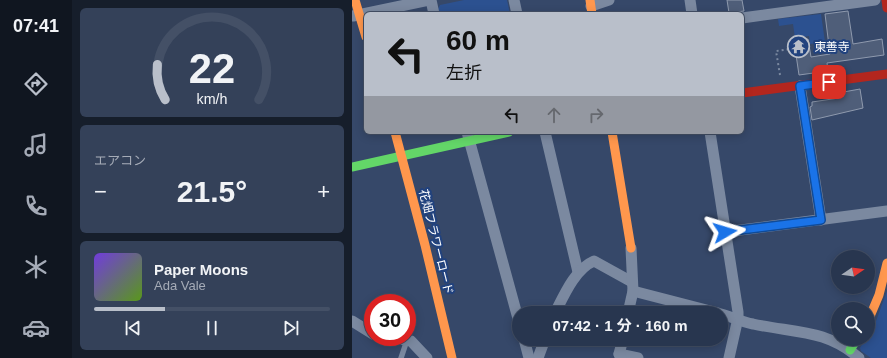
<!DOCTYPE html>
<html lang="ja">
<head>
<meta charset="utf-8">
<style>
	body { margin:0; font-family:Helvetica,"Noto Sans JP",sans-serif; background:#344159; color:#f1f3f6; height:100vh; display:flex; flex-direction:column; font-size:15px; white-space:nowrap }
	* { box-sizing:border-box; margin:0 }
	p { font-size:13px; color:#a5abb7 }
	.icon { flex:none; width:22px; height:22px; fill:none; stroke:currentColor; stroke-width:2; stroke-linecap:round; stroke-linejoin:round }
	.map { position:relative; flex:1; overflow:hidden }
	.panel { display:flex; flex-direction:column; gap:8px; padding:8px; background:#161e2b; width:280px }
	.panel>* { flex:none }
	.top-card { position:absolute; left:12px; top:12px; width:380px; height:122px; border-radius:6px; box-shadow:0 2px 10px #0003,0 0 0 1px #445066; background:#b9bfca; color:#111; overflow:hidden }
	.needle { width:26px; rotate:77deg }
	.fabs { position:absolute; left:479px; top:250px; display:grid; gap:8px }
	.fabs a { display:grid; place-items:center; width:44px; height:44px; border-radius:50%; background:#28364f; box-shadow:0 2px 10px #0003,0 0 0 1px #445066; font-size:20px }
	.speed { position:absolute; left:12px; top:294px; display:flex; gap:8px; font-size:20px; font-weight:700; text-align:center }
	.speed>* { display:grid; place-content:center; width:52px; height:52px; border-radius:50%; background:#28364f; box-shadow:0 2px 10px #0003,0 0 0 1px #445066; line-height:1 }
	.speed .limit { border:6px solid #d22; background:#fff; color:#111 }
	.pin { position:absolute; display:grid; place-items:center; width:34px; height:34px; color:#fff; margin:-17px; border-radius:8px; box-shadow:0 2px 6px #0006 }
	.me { position:absolute; width:44px; margin:-22px; rotate:83deg; stroke-linejoin:round; filter:drop-shadow(0 0 3px #0008) }
	.turn { display:flex; align-items:center; gap:14px; height:84px; padding:0 16px; font-size:18px }
	.turn .icon { width:52px; height:52px; stroke-width:2.5 }
	.turn b { display:block; font-size:28px; line-height:34px }
	.lanes { display:flex; align-items:center; height:38px; padding:0 16px; background:#0003; justify-content:center; gap:20px; direction:ltr }
	.lanes .off { opacity:.35 }
	.big { font-size:30px; font-weight:700; line-height:1.1 }
	.panel .widget { flex:1; display:flex; flex-direction:column; justify-content:center; gap:6px; min-width:0; padding:0 14px; border-radius:6px; background:#344159 }
	.panel .dial { align-items:center; gap:0 }
	.dial svg { height:104px; overflow:visible; fill:none; stroke:#445066; stroke-width:7; stroke-linecap:round; text-anchor:middle }
	.dial text { fill:#f1f3f6; stroke:none }
	.song { display:flex; align-items:center; gap:12px }
	.cover { width:48px; height:48px; border-radius:6px; background:linear-gradient(135deg,hsl(260 70% 55%),hsl(90 70% 35%)) }
	.played { height:4px; border-radius:2px; background:linear-gradient(90deg,#b9bfca 30%,#445066 30%) }
	.keys { display:flex; justify-content:space-around; direction:ltr }
	.heat { display:flex; justify-content:space-between; align-items:center; font-size:22px; direction:ltr }
	.trip { position:absolute; left:160px; top:306px; width:216px; height:40px; border-radius:20px; background:#28364f; box-shadow:0 2px 10px #0003,0 0 0 1px #445066; font-weight:700; line-height:40px; text-align:center }
	main { display:flex; flex:1; min-height:0 }
	.menu { display:flex; flex-direction:column; width:72px; justify-content:space-around; align-items:center; background:#101620; color:#a5abb7 }
	.menu .icon { width:28px; height:28px }
	.menu .on { color:#b9bfca }
	.menu b { font-size:18px; color:#f1f3f6 }
	.map>svg:first-child { display:block }
	.green { fill:#2c5190 }
	.building { fill:#4f5e79; stroke:#8f9aae }
	.lines { fill:none; stroke-linecap:round; stroke-linejoin:round }
	.path { stroke:#7b89a0; stroke-width:2; stroke-dasharray:2 3; stroke-linecap:butt }
	.lane { stroke:#7b89a0; stroke-width:5.5 }
	.street { stroke:#7b89a0; stroke-width:11 }
	.fast { stroke:#63d668; stroke-width:9 }
	.slow { stroke:#ff974d; stroke-width:9 }
	.jam { stroke:#b3261e; stroke-width:9 }
	.route-casing { stroke:#114b97; stroke-width:10 }
	.route { stroke:#1a73e8; stroke-width:7 }
	.labels { text-anchor:middle; dominant-baseline:central; stroke-width:4; stroke-linejoin:round; paint-order:stroke }
	.poi-label { font-size:12px; fill:#fff; stroke:#21427e; text-anchor:start }
	.street-label { font-size:12px; fill:#fff; stroke:#21427e }
</style>
</head>
<body>
<main>
<nav class="menu">
<b>07:41</b>
<svg class="icon on" aria-label="directions" viewBox="0 0 24 24"><path d="M12 3l9 9-9 9-9-9zM9 14v-3h6M13 9l2 2-2 2"/></svg>
<svg class="icon" aria-label="music" viewBox="0 0 24 24"><path d="M9 18V5l10-2v13"/><circle cx="6" cy="18" r="3"/><circle cx="16" cy="16" r="3"/></svg>
<svg class="icon" aria-label="phone" viewBox="0 0 24 24"><path d="M5 4h4l2 5-3 2q2 4 5 5l2-3 5 2v4C11 20 4 13 5 4z"/></svg>
<svg class="icon" aria-label="climate" viewBox="0 0 24 24"><path d="M12 3v18M4 7l16 10M4 17L20 7"/></svg>
<svg class="icon" aria-label="car" viewBox="0 0 24 24"><path d="M5 17H2v-5l4-1 3-4h7l3 4 3 1v5h-3M9 17h6M6 11h13"/><circle cx="7" cy="17" r="2"/><circle cx="17" cy="17" r="2"/></svg>
</nav>
<section class="panel">
<div class="widget dial"><svg viewBox="0 0 100 80">
<path d="M14 69A42 42 0 1 1 86 69"/>
<path d="M14 69A42 42 0 0 1 8 42" stroke="#b9bfca"/>
<text x="50" y="56" font-size="32" font-weight="700">22</text>
<text x="50" y="72" font-size="11">km/h</text>
</svg></div>
<div class="widget"><p>エアコン</p>
<div class="heat"><a>−</a><b class="big">21.5°</b><a>+</a></div>
</div>
<div class="widget">
<div class="song"><i class="cover"></i><div><b>Paper Moons</b><p>Ada Vale</p></div></div>
<div class="played"></div>
<div class="keys"><svg class="icon" aria-label="previous" viewBox="0 0 24 24"><path d="M18 5L8 12l10 7zM5 5v14"/></svg><svg class="icon" aria-label="pause" viewBox="0 0 24 24"><path d="M8 5v14M16 5v14"/></svg><svg class="icon" aria-label="next" viewBox="0 0 24 24"><path d="M6 5l10 7-10 7zM19 5v14"/></svg></div>
</div>
</section>
<div class="map">
<svg width="535" height="358" viewBox="0 0 535 358">
	<rect width="100%" height="100%" fill="#364869"/>
	<g class="green">
		<polygon points="112,0 155,0 158,14 88,14 86,9 88,5"/>
		<polygon points="469,14 473,42 458,44 457,36 443,38 441,24 427,26 426,19"/>
		<polygon points="535,291 535,358 519,358 509,351 508,348 513,339 516,339 516,335 524,321"/>
	</g>
	<g class="building">
		<polygon points="375,0 390,0 392,11 377,13"/>
		<polygon points="496,11 501,44 530,39 532,55 475,63 476,71 447,75 442,41 456,39 459,57 478,54 473,14"/>
		<polygon points="508,89 511,108 460,120 458,107 460,106 460,102 487,98 486,93"/>
	</g>
	<g class="lines">
		<polyline class="path" points="428,75 424,51 438,49"/>
		<polyline class="lane" points="49,358 55,340"/>
		<g class="street">
			<polyline points="79,0 82,14"/>
			<polyline points="162,0 165,14"/>
			<polyline points="338,0 340,14"/>
			<polyline points="239,6 257,0"/>
			<polyline points="1,16 77,0"/>
			<polyline points="390,18 523,0"/>
			<polyline points="448,86 469,220"/>
			<polyline points="115,132 167,322"/>
			<polyline points="193,132 226,272"/>
			<polyline points="358,132 386,312 386,318 377,358"/>
			<polyline points="373,232 535,211"/>
			<polyline points="281,291 366,313"/>
			<path d="M203,313c9,-18 20,-44 39,-52l38,21"/>
			<polyline points="276,313 281,291 279,248"/>
			<path d="M369,314c11,3 21,8 32,10 41,9 73,5 106,34"/>
			<polyline points="0,321 21,334"/>
			<polyline points="37,337 59,341 75,358"/>
			<polyline points="172,339 177,358"/>
			<polyline points="267,354 286,358"/>
			<polyline points="186,358 193,339"/>
			<polyline points="269,358 267,354 271,339"/>
		</g>
		<g class="fast">
			<polyline points="0,167 157,132"/>
			<polyline points="498,350 505,339"/>
		</g>
		<g class="slow">
			<polyline points="3,0 14,37"/>
			<polyline points="238,0 240,14"/>
			<polyline points="43,132 73,245 100,358"/>
			<polyline points="260,132 279,248"/>
			<polyline points="516,321 527,295 535,263"/>
		</g>
		<g class="jam">
			<polyline points="534,0 535,8"/>
			<polyline points="390,93 535,74"/>
		</g>
	</g>
	<g class="lines">
		<defs>
			<polyline id="route" points="373,232 469,220 448,86 477,82"/>
		</defs>
		<use href="#route" class="route-casing"/>
		<use href="#route" class="route"/>
	</g>
	<defs>
		<symbol id="temple-ring" viewBox="-11 -11 22 22"><circle r="9.5" fill="#21427e" stroke="#b9bfca" stroke-width="1.5"/><path d="M0-6L5-2H3V0L6.5 2.5H4V6H1.5V3h-3V6H-4V2.5H-6.5L-3 0V-2H-5Z" fill="#b9bfca"/></symbol>
	</defs>
	<g fill-rule="evenodd">
		<use href="#temple-ring" x="434" y="34" width="25" height="25"/>
	</g>
	<g class="labels">
		<g class="poi-label">
			<text x="462" y="47">東善寺</text>
		</g>
		<g class="street-label">
			<text transform="translate(84 242) rotate(76)">花畑フラワーロード</text>
		</g>
	</g>
</svg>
<div class="fabs">
<a><svg class="needle" viewBox="-14 -14 28 28"><path d="M0-13l5 13h-10z" fill="#e53935"/><path d="M0 13l5-13h-10z" fill="#a5abb7"/></svg></a>
<a><svg class="icon" aria-label="search" viewBox="0 0 24 24"><circle cx="10" cy="10" r="6"/><path d="M15 15l6 6"/></svg></a>
</div>
<div class="speed"><div class="limit">30</div></div>
<div class="pin" style="left:477px;top:82px;background:#d93025"><svg class="icon" aria-label="arrive" viewBox="0 0 24 24"><path d="M6 21V4h12l-3 4 3 4H6"/></svg></div>
<svg class="me" style="left:373px;top:232px" viewBox="-20 -20 40 40"><path d="M0-17L14 15 0 8-14 15z" fill="#1a73e8" stroke="#fff" stroke-width="4"/></svg>
<div class="trip">07:42 · 1 分 · 160 m</div>
<div class="top-card">
<div class="turn"><svg class="icon" aria-label="left" viewBox="0 0 24 24"><path d="M17 20v-9H6M10 6l-5 5 5 5"/></svg><div><b>60 m</b>左折</div></div>
<div class="lanes"><svg class="icon" aria-label="left" viewBox="0 0 24 24"><path d="M17 20v-9H6M10 6l-5 5 5 5"/></svg><svg class="icon off" aria-label="ahead" viewBox="0 0 24 24"><path d="M12 20V5M6 11l6-6 6 6"/></svg><svg class="icon off" aria-label="right" viewBox="0 0 24 24"><path d="M7 20v-9h11M14 6l5 5-5 5"/></svg></div>
</div>
</div>
</main>
</body>
</html>
